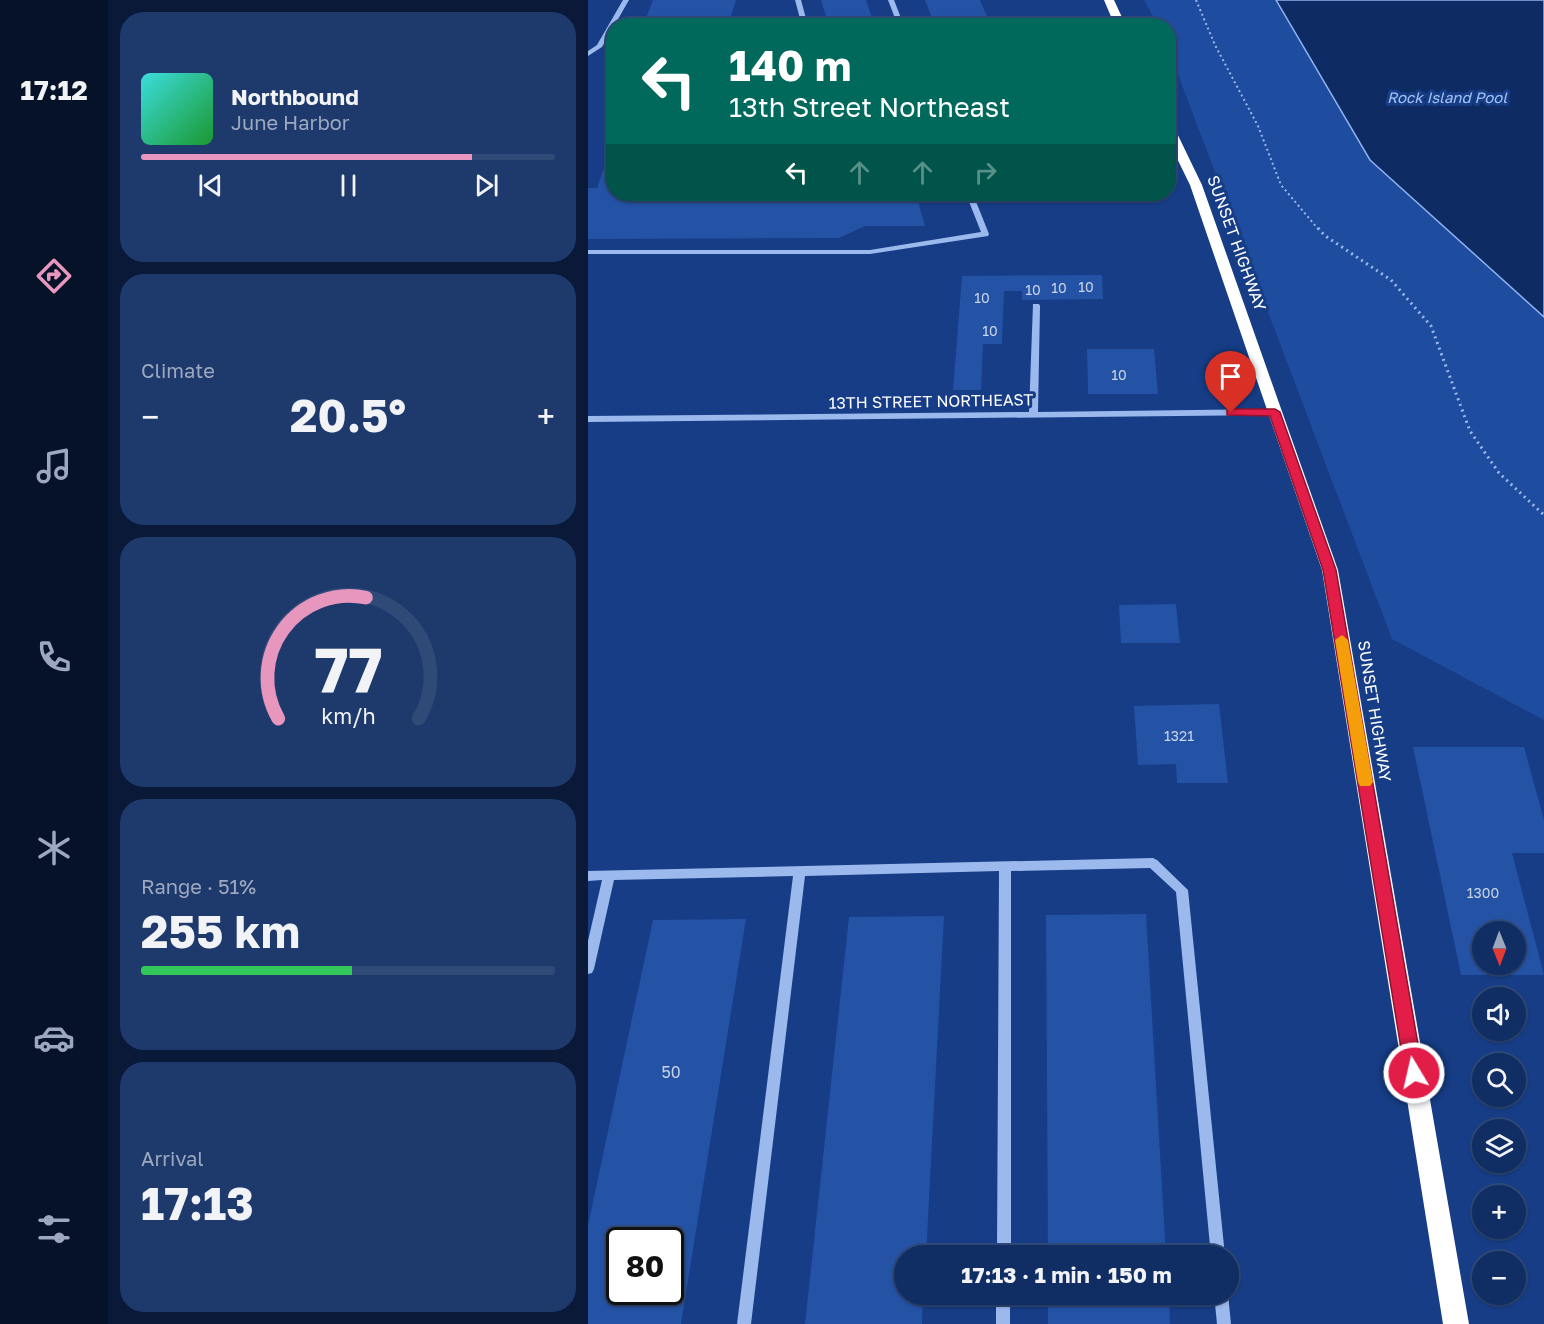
<!DOCTYPE html>
<html lang="en">
<head>
<meta charset="utf-8">
<style>
	body { margin:0; font-family:"Golos Text",sans-serif; background:#1e3a6d; color:#f1f3f6; height:100vh; display:flex; flex-direction:column; font-size:22px; white-space:nowrap }
	* { box-sizing:border-box; margin:0 }
	p { font-size:20px; color:#9ca8bf }
	.icon { flex:none; width:33px; height:33px; fill:none; stroke:currentColor; stroke-width:2; stroke-linecap:round; stroke-linejoin:round }
	.map { position:relative; flex:1; overflow:hidden }
	.sheet { display:flex; flex-direction:column; gap:12px; padding:12px; background:#091937; width:480px }
	.sheet>* { flex:none }
	.hud { position:absolute; left:18px; top:18px; width:570px; height:183px; border-radius:24px; box-shadow:0 2px 4px #0004,0 0 0 2px #304a78; background:#00695c; color:#fff; overflow:hidden }
	.needle { width:39px; rotate:179deg }
	.buttons { position:absolute; left:884px; top:921px; display:grid; gap:12px }
	.buttons a { display:grid; place-items:center; width:54px; height:54px; border-radius:50%; background:#102e64; box-shadow:0 2px 4px #0004,0 0 0 2px #304a78; font-size:30px }
	.speed { position:absolute; left:18px; top:1227px; display:flex; gap:12px; font-size:30px; font-weight:700; text-align:center }
	.speed>* { display:grid; place-content:center; width:78px; height:78px; border-radius:50%; background:#102e64; box-shadow:0 2px 4px #0004,0 0 0 2px #304a78; line-height:1 }
	.speed .limit { border:3px solid #111; border-radius:9px; background:#fff; color:#111 }
	.pin { position:absolute; display:grid; place-items:center; width:51px; height:51px; color:#fff; margin:-62px -26px; border-radius:50% 50% 50% 0; rotate:-45deg; box-shadow:0 0 6px #0007 }
	.pin .icon { rotate:45deg }
	.me { position:absolute; width:66px; margin:-33px; rotate:351deg; stroke-linejoin:round; filter:drop-shadow(0 0 4px #0008) }
	.turn { display:flex; align-items:center; gap:21px; height:126px; padding:0 24px; font-size:27px }
	.turn .icon { width:78px; height:78px; stroke-width:2.5 }
	.turn b { display:block; font-size:42px; line-height:51px }
	.lanes { display:flex; align-items:center; height:57px; padding:0 24px; background:#0003; justify-content:center; gap:30px; direction:ltr }
	.lanes .off { opacity:.35 }
	.big { font-size:45px; font-weight:700; line-height:1.1 }
	.sheet .card { flex:1; display:flex; flex-direction:column; justify-content:center; gap:9px; min-width:0; padding:0 21px; border-radius:24px; background:#1e3a6d }
	.sheet .dial { align-items:center; gap:0 }
	.dial svg { height:156px; overflow:visible; fill:none; stroke:#304a78; stroke-width:7; stroke-linecap:round; text-anchor:middle }
	.dial text { fill:#f1f3f6; stroke:none }
	.song { display:flex; align-items:center; gap:18px }
	.cover { width:72px; height:72px; border-radius:9px; background:linear-gradient(135deg,hsl(180 70% 55%),hsl(130 70% 35%)) }
	.played { height:6px; border-radius:3px; background:linear-gradient(90deg,#e797bd 80%,#304a78 80%) }
	.keys { display:flex; justify-content:space-around; direction:ltr }
	.heat { display:flex; justify-content:space-between; align-items:center; font-size:33px; direction:ltr }
	.charge { height:9px; border-radius:4px; background:linear-gradient(90deg,#34c759 51%,#304a78 0) }
	.trip { position:absolute; left:306px; top:1245px; width:345px; height:60px; border-radius:30px; background:#102e64; box-shadow:0 2px 4px #0004,0 0 0 2px #304a78; font-weight:700; line-height:60px; text-align:center }
	main { display:flex; flex:1; min-height:0 }
	.tab-bar { display:flex; flex-direction:column; width:108px; justify-content:space-around; align-items:center; background:#061228; color:#9ca8bf }
	.tab-bar .icon { width:42px; height:42px }
	.tab-bar .current { color:#e797bd }
	.tab-bar b { font-size:27px; color:#f1f3f6 }
	.map>svg:first-child { display:block }
	.green { fill:#1e4da0 }
	.water { fill:#0e2b63; stroke:#8eb2f1; stroke-width:1.5 }
	.building { fill:#2452a5; fill-rule:evenodd }
	.lines { fill:none; stroke-linecap:round; stroke-linejoin:round }
	.path-far1 { stroke:#9cb9ee; stroke-width:2; stroke-dasharray:2 3; stroke-linecap:butt }
	.path { stroke:#9cb9ee; stroke-width:3; stroke-dasharray:2 4; stroke-linecap:butt }
	.minor { fill:#9cb9ee; fill-rule:evenodd }
	.highway { fill:#fff; fill-rule:evenodd }
	.route { fill:#e11d48; stroke:#92132f; stroke-width:1.5 }
	.slow { fill:#f59e0b }
	.labels { text-anchor:middle; dominant-baseline:central; stroke-width:6; stroke-linejoin:round; paint-order:stroke }
	.number-label { font-size:14px; fill:#c8d4e8 }
	.far-water-label { font-size:15px; font-style:italic; fill:#a7c4f5; stroke:#163d86 }
	.street-label { font-size:16px; fill:#fff; stroke:#163d86 }
	.near-number-label { font-size:16px; fill:#c8d4e8 }
</style>
</head>
<body>
<main>
<nav class="tab-bar">
<b>17:12</b>
<svg class="icon current" aria-label="directions" viewBox="0 0 24 24"><path d="M12 3l9 9-9 9-9-9zM9 14v-3h6M13 9l2 2-2 2"/></svg>
<svg class="icon" aria-label="music" viewBox="0 0 24 24"><path d="M9 18V5l10-2v13"/><circle cx="6" cy="18" r="3"/><circle cx="16" cy="16" r="3"/></svg>
<svg class="icon" aria-label="phone" viewBox="0 0 24 24"><path d="M5 4h4l2 5-3 2q2 4 5 5l2-3 5 2v4C11 20 4 13 5 4z"/></svg>
<svg class="icon" aria-label="climate" viewBox="0 0 24 24"><path d="M12 3v18M4 7l16 10M4 17L20 7"/></svg>
<svg class="icon" aria-label="car" viewBox="0 0 24 24"><path d="M5 17H2v-5l4-1 3-4h7l3 4 3 1v5h-3M9 17h6M6 11h13"/><circle cx="7" cy="17" r="2"/><circle cx="17" cy="17" r="2"/></svg>
<svg class="icon" aria-label="filters" viewBox="0 0 24 24"><path d="M4 7h16M4 17h16"/><circle cx="9" cy="7" r="2"/><circle cx="15" cy="17" r="2"/></svg>
</nav>
<section class="sheet">
<div class="card">
<div class="song"><i class="cover"></i><div><b>Northbound</b><p>June Harbor</p></div></div>
<div class="played"></div>
<div class="keys"><svg class="icon" aria-label="previous" viewBox="0 0 24 24"><path d="M18 5L8 12l10 7zM5 5v14"/></svg><svg class="icon" aria-label="pause" viewBox="0 0 24 24"><path d="M8 5v14M16 5v14"/></svg><svg class="icon" aria-label="next" viewBox="0 0 24 24"><path d="M6 5l10 7-10 7zM19 5v14"/></svg></div>
</div>
<div class="card"><p>Climate</p>
<div class="heat"><a>−</a><b class="big">20.5°</b><a>+</a></div>
</div>
<div class="card dial"><svg viewBox="0 0 100 80">
<path d="M14 69A42 42 0 1 1 86 69"/>
<path d="M14 69A42 42 0 0 1 59 7" stroke="#e797bd"/>
<text x="50" y="56" font-size="32" font-weight="700">77</text>
<text x="50" y="72" font-size="11">km/h</text>
</svg></div>
<div class="card"><p>Range · 51%</p><b class="big">255 km</b><div class="charge"></div></div>
<div class="card"><p>Arrival</p><b class="big">17:13</b></div>
</section>
<div class="map">
<svg width="956" height="1324" viewBox="0 0 956 1324">
	<rect width="100%" height="100%" fill="#163d86"/>
	<polygon class="green" points="556,0 688,0 782,160 956,317 956,720 804,639 581,51 580,26 570,25"/>
	<polygon class="water" points="688,0 956,0 956,317 782,160"/>
	<g class="building">
		<polygon points="65,0 148,0 140,26 55,26"/>
		<polygon points="233,0 278,0 287,26 241,26"/>
		<polygon points="337,0 392,0 403,26 347,26"/>
		<polygon points="25,142 26,194 328,194 337,226 277,226 251,238 0,239 0,188 9,188"/>
		<polygon points="514,275 515,299 434,300 434,291 416,291 414,344 395,344 393,390 365,390 374,276"/>
		<polygon points="499,349 566,349 570,394 500,394"/>
		<polygon points="588,604 592,643 533,643 531,605"/>
		<polygon points="631,704 640,783 589,783 588,764 550,765 546,706"/>
		<path d="M825,747h111l20,73v33h-32l32,122h-83zM894,932h33v32h-33z"/>
		<polygon points="558,914 578,1256 460,1256 458,915"/>
		<polygon points="356,916 338,1256 316,1256 316,1294 335,1294 334,1324 217,1324 261,917"/>
		<path d="M158,919l-65,405h-93v-99l65,-305zM32,1240h50v52h-50z"/>
		<polygon points="460,1294 581,1294 582,1324 460,1324"/>
	</g>
	<g class="lines">
		<polyline class="path-far1" points="608,0 627,45 670,126 693,185 731,230"/>
		<polyline class="path" points="730,228 736,235 803,280 843,326 882,431 911,473 956,515"/>
		<g class="minor">
			<polygon points="35,0 41,0 14,47 0,56 0,51 9,45"/>
			<polygon points="207,0 213,0 220,26 214,26"/>
			<polygon points="300,0 306,0 316,26 310,26"/>
			<polygon points="378,194 385,194 401,234 400,236 282,254 0,254 0,250 282,250 393,232"/>
			<polygon points="445,304 451,304 452,306 450,412 687,409 691,412 687,415 0,422 0,416 441,412"/>
			<polygon points="565,858 569,860 600,890 637,1256 623,1256 588,892 562,868 423,871 423,1256 409,1256 411,871 217,876 163,1324 149,1324 205,876 26,880 6,969 4,973 0,974 0,941 14,880 0,881 0,871"/>
			<rect x="408" y="1294" width="14" height="30"/>
			<polygon points="626,1294 640,1294 643,1324 629,1324"/>
		</g>
		<g class="highway">
			<polygon points="516,0 526,0 538,26 527,26"/>
			<polygon points="580,124 586,127 614,185 750,570 881,1324 855,1324 734,570 602,185 580,140"/>
		</g>
	</g>
	<polygon class="route" points="643,409 687,409 692,412 748,570 835,1073 832,1078 826,1081 820,1078 817,1073 735,570 682,416 639,415 639,410"/>
	<polygon class="slow" points="754,635 760,640 785,782 782,786 772,786 770,782 747,640"/>
	<g class="labels">
		<g class="number-label">
			<text x="498" y="286">10</text>
			<text x="471" y="287">10</text>
			<text x="445" y="289">10</text>
			<text x="394" y="297">10</text>
			<text x="402" y="330">10</text>
			<text x="531" y="374">10</text>
			<text x="591" y="735">1321</text>
			<text x="895" y="892">1300</text>
		</g>
		<g class="far-water-label">
			<text x="859" y="97">Rock Island Pool</text>
		</g>
		<g class="street-label">
			<text transform="translate(649 243) rotate(70)">SUNSET HIGHWAY</text>
			<text transform="translate(343 401) rotate(-1)">13TH STREET NORTHEAST</text>
			<text transform="translate(787 711) rotate(81)">SUNSET HIGHWAY</text>
		</g>
		<g class="near-number-label">
			<text x="83" y="1072">50</text>
		</g>
	</g>
</svg>
<div class="buttons">
<a><svg class="needle" viewBox="-14 -14 28 28"><path d="M0-13l5 13h-10z" fill="#e53935"/><path d="M0 13l5-13h-10z" fill="#9ca8bf"/></svg></a>
<a><svg class="icon" aria-label="sound" viewBox="0 0 24 24"><path d="M4 9h4l5-4v14l-5-4H4zM17 9q2 3 0 6"/></svg></a>
<a><svg class="icon" aria-label="search" viewBox="0 0 24 24"><circle cx="10" cy="10" r="6"/><path d="M15 15l6 6"/></svg></a>
<a><svg class="icon" aria-label="layers" viewBox="0 0 24 24"><path d="M12 4l9 5-9 5-9-5zM3 14l9 5 9-5"/></svg></a>
<a>+</a>
<a>−</a>
</div>
<div class="speed"><div class="limit">80</div></div>
<div class="pin" style="left:643px;top:413px;background:#d93025"><svg class="icon" aria-label="arrive" viewBox="0 0 24 24"><path d="M6 21V4h12l-3 4 3 4H6"/></svg></div>
<svg class="me" style="left:826px;top:1073px" viewBox="-20 -20 40 40"><circle r="17" fill="#e11d48" stroke="#fff" stroke-width="3"/><path d="M0-11L8 9 0 5-8 9z" fill="#fff"/></svg>
<div class="trip">17:13 · 1 min · 150 m</div>
<div class="hud">
<div class="turn"><svg class="icon" aria-label="left" viewBox="0 0 24 24"><path d="M17 20v-9H6M10 6l-5 5 5 5"/></svg><div><b>140 m</b>13th Street Northeast</div></div>
<div class="lanes"><svg class="icon" aria-label="left" viewBox="0 0 24 24"><path d="M17 20v-9H6M10 6l-5 5 5 5"/></svg><svg class="icon off" aria-label="ahead" viewBox="0 0 24 24"><path d="M12 20V5M6 11l6-6 6 6"/></svg><svg class="icon off" aria-label="ahead" viewBox="0 0 24 24"><path d="M12 20V5M6 11l6-6 6 6"/></svg><svg class="icon off" aria-label="right" viewBox="0 0 24 24"><path d="M7 20v-9h11M14 6l5 5-5 5"/></svg></div>
</div>
</div>
</main>
</body>
</html>
